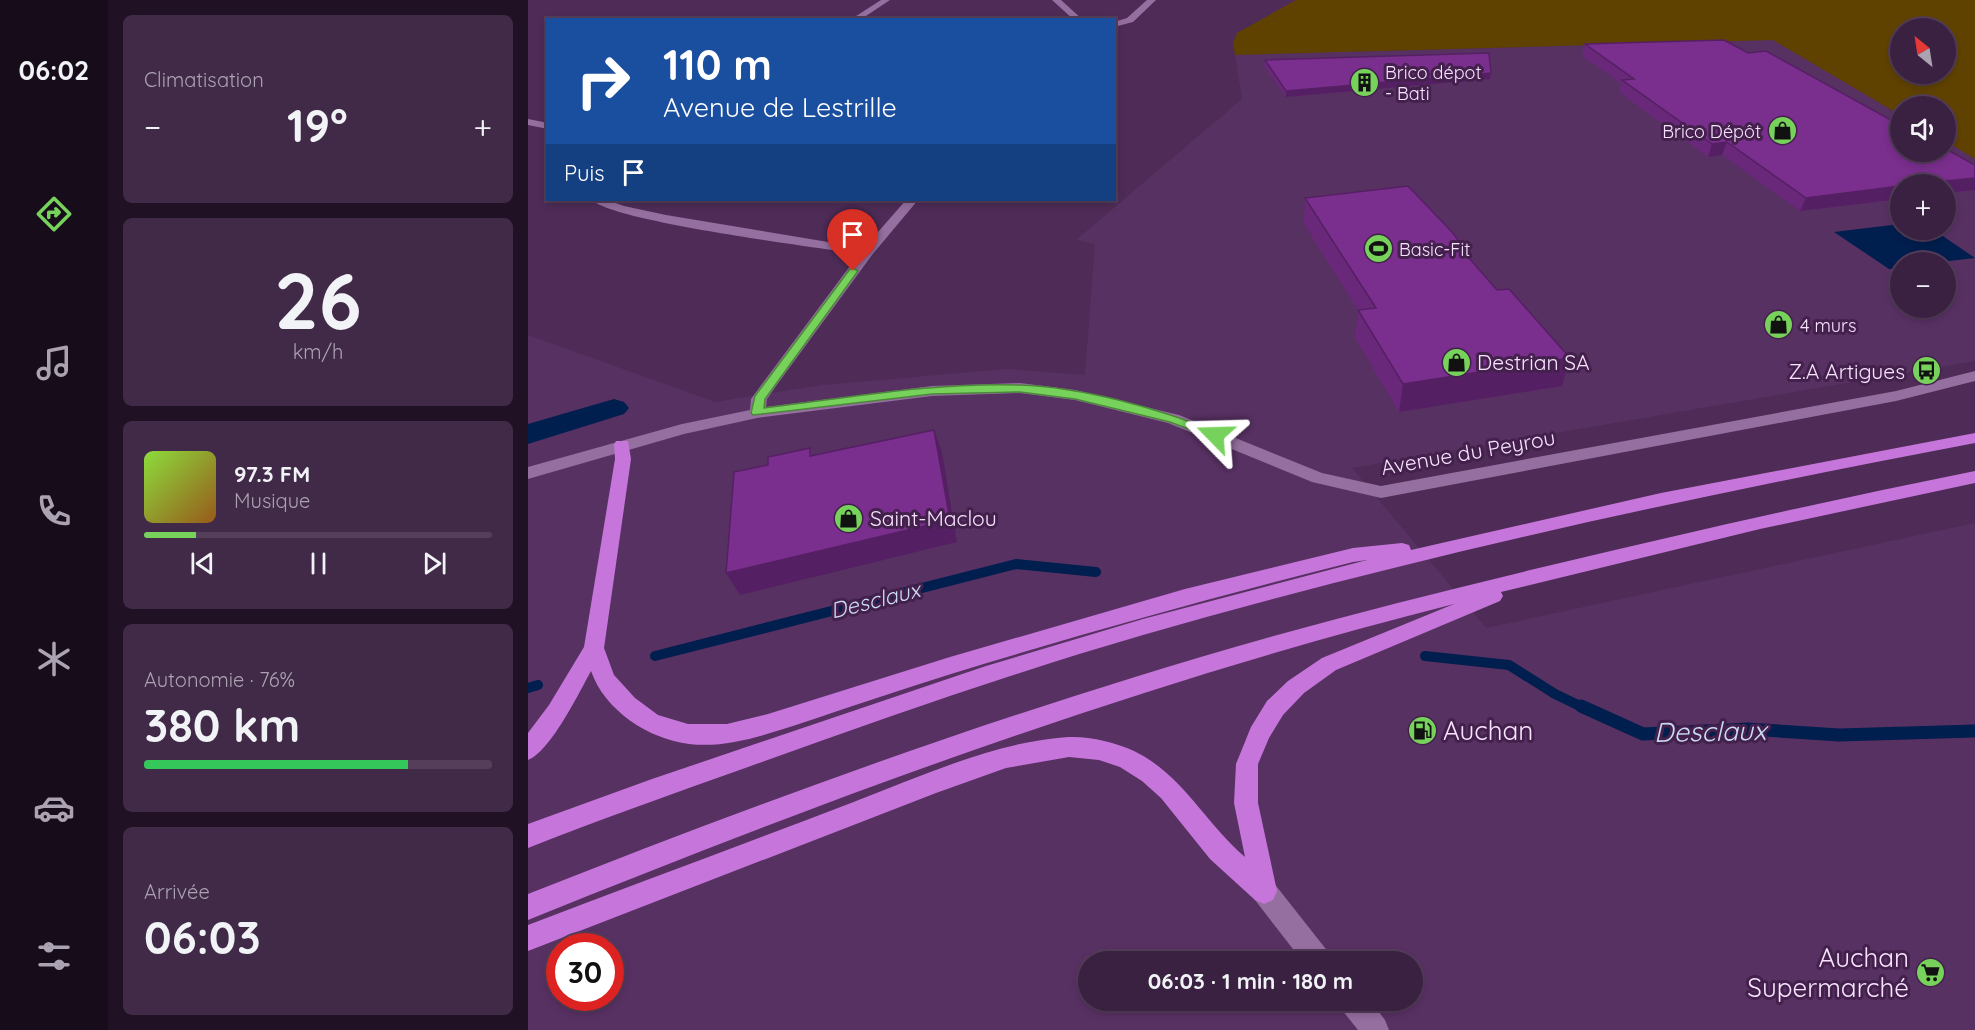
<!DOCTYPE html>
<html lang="fr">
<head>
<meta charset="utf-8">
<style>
	body { margin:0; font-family:Quicksand,sans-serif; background:#412948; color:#f1f3f6; height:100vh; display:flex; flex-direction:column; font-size:22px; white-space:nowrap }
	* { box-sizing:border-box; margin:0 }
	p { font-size:20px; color:#aba3b1 }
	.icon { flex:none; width:33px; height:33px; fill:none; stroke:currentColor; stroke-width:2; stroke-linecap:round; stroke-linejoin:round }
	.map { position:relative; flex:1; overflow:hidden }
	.side { display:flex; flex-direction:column; gap:15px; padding:15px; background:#201224; width:420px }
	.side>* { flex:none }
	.top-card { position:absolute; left:18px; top:18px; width:570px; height:183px; border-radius:0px; box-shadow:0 3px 9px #0003,0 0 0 2px #543e5a; background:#1a4fa0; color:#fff; overflow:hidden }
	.needle { width:39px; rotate:330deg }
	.tools { position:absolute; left:1362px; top:18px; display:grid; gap:12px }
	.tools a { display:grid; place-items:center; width:66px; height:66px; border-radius:50%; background:#3a2141; box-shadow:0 3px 9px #0003,0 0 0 2px #543e5a; font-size:30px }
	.speed { position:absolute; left:18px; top:933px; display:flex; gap:12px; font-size:30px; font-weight:700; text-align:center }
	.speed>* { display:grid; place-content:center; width:78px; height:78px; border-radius:50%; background:#3a2141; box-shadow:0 3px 9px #0003,0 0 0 2px #543e5a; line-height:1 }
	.speed .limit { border:9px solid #d22; background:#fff; color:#111 }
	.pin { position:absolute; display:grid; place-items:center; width:51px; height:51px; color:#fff; margin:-62px -26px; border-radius:50% 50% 50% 0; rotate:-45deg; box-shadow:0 0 6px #0007 }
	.pin .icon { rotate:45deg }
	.me { position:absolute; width:66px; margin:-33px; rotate:292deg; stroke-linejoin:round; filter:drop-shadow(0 0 4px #0008) }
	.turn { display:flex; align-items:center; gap:21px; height:126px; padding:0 18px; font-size:27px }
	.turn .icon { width:78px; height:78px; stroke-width:2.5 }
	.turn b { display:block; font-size:42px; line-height:51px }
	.then { display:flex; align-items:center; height:57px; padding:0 18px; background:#0003; gap:12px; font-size:22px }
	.big { font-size:45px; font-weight:700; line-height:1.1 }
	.side .card { flex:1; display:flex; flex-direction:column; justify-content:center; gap:9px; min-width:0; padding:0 21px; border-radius:9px; background:#412948 }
	.side .dial { align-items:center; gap:0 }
	.dial b { font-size:78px; line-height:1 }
	.song { display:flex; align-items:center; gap:18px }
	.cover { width:72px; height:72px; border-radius:9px; background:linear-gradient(135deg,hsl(90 70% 55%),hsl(30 70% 35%)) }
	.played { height:6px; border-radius:3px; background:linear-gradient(90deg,#76d25a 15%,#543e5a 15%) }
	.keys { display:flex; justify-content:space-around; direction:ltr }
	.heat { display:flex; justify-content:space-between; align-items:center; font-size:33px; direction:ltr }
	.charge { height:9px; border-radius:4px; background:linear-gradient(90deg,#34c759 76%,#543e5a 0) }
	.trip { position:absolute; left:550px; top:951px; width:345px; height:60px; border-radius:30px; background:#3a2141; box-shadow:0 3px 9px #0003,0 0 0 2px #543e5a; font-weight:700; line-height:60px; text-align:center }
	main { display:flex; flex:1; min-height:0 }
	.tabs { display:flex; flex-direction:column; width:108px; justify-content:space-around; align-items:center; background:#170d1a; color:#aba3b1 }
	.tabs .icon { width:42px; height:42px }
	.tabs .active { color:#76d25a }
	.tabs b { font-size:27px; color:#f1f3f6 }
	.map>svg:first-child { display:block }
	.built { fill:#583163; fill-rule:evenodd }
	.green { fill:#604200; fill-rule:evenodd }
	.water { fill:#001e4e }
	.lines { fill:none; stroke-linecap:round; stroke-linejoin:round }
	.stream-far1 { stroke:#001e4e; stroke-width:10 }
	.stream { stroke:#001e4e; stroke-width:13 }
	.canal { fill:#001e4e; fill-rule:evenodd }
	.minor { fill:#956f9f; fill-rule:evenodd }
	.highway { fill:#c676db; fill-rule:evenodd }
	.wall { fill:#692879 }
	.shaded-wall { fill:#552063 }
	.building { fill:#7a2e8d; stroke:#552063; stroke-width:1.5 }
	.route { fill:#76d25a; stroke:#4d883a; stroke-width:1.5 }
	.labels { text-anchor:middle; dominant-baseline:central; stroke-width:6; stroke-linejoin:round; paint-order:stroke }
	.far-poi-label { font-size:18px; fill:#f8e3fe; stroke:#43214c; text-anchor:start }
	.poi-label { font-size:21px; fill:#f8e3fe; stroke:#43214c; text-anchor:start }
	.street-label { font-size:21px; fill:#f8e3fe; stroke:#43214c }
	.water-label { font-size:22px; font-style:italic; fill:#cbdbf3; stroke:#43214c }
	.near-poi-label { font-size:26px; fill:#f8e3fe; stroke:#43214c; text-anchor:start }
	.near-water-label { font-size:27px; font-style:italic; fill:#cbdbf3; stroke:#43214c }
</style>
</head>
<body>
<main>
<nav class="tabs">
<b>06:02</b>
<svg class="icon active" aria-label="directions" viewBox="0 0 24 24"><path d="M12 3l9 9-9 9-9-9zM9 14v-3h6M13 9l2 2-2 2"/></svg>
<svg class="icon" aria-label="music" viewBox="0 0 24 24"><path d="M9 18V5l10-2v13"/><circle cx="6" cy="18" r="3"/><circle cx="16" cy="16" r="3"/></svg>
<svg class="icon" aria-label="phone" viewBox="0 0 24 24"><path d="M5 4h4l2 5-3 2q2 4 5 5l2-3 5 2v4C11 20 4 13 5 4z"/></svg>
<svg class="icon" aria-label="climate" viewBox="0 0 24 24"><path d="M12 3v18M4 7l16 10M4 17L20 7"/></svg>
<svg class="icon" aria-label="car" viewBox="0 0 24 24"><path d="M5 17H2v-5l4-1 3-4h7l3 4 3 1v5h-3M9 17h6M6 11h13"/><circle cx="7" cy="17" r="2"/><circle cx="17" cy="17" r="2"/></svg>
<svg class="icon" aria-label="filters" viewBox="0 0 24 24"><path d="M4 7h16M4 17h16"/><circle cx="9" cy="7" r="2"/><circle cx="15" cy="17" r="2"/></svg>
</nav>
<section class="side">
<div class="card"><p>Climatisation</p>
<div class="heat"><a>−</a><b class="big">19°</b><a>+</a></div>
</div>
<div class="card dial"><b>26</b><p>km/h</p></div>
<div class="card">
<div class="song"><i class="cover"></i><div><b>97.3 FM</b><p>Musique</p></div></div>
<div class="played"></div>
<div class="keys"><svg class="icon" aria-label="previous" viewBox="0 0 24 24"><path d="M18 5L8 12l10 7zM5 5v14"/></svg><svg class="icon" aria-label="pause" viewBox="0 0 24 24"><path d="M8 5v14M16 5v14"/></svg><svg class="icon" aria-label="next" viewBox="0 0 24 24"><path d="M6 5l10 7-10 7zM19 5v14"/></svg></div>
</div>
<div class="card"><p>Autonomie · 76%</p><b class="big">380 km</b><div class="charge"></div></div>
<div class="card"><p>Arrivée</p><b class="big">06:03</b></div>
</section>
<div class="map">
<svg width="1447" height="1030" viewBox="0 0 1447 1030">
	<rect width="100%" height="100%" fill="#4e2c57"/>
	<path class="built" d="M1245,40l127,75v37h46v-11l29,18v202l-623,107 134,160 489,-105v507h-1447v-695l187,67 108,-17 184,-16 78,6 10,-131 -19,-4 166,-141 -7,-44zM1372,184h46v46h-46zM1372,262h46v46h-46zM32,946h50v52h-50zM561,962h324v38h-324z"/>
	<path class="green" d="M768,0h679v159l-29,-18v-35h-46v9l-127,-75 -538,15 -2,-12 4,-10zM1372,28h46v46h-46z"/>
	<polygon class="water" points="1372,224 1372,230 1406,230 1447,258 1412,262 1372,262 1372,268 1361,269 1306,232"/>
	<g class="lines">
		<g class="stream-far1">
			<polyline points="127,656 488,564 568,572"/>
			<polyline points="897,656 981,665 1027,694 1056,708"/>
			<polyline points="0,688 10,685"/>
		</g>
		<polyline class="stream" points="1053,706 1115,734 1220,729 1311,735 1447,731"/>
		<polygon class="canal" points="86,399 96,402 101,408 96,414 0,444 0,424"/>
		<g class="minor">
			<polygon points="353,0 362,0 332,20 322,20"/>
			<polygon points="524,0 533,0 555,20 546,20"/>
			<polygon points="619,0 628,0 605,22 586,27 586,22 599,18"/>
			<polygon points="0,119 20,123 20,129 0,125"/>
			<path d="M64,200h15l17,6 42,9 198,33 42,-48h12l-46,55 -96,131 -9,13 -1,8 166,-21 88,-3 55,7 104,25 143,58 59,13 515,-95 79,-20v10l-79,20 -515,97 -69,-16 -144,-59 -93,-23 -55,-7 -88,3 -175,22 -73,16 -156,45v-12l154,-43 68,-14 1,-11 14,-19 94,-126c-44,-7 -244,-32 -267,-54z"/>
			<polygon points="736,878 745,882 801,953 805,962 775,962 727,900 723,891 727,882"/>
			<polygon points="810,1000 842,1000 857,1020 861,1030 830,1030 814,1010"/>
		</g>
		<g class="highway">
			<path d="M1447,433v10c-280,53 -559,113 -832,192 -134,39 -265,85 -395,132 -73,26 -147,52 -220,81v-24l124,-45 334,-113 157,-47 224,-59 -14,2c-135,34 -269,71 -402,112 -45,14 -90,29 -134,44 -41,13 -85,31 -128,26 -40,-5 -84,-33 -98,-73 -12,22 -41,81 -63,89v-27l21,-28 35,-58 31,-188 -1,-14 2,-4h12l3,18 -27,189 10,27 21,23 23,17 30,9h39l41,-10 182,-57 235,-68 168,-41 49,-5 7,2 2,5 250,-57z"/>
			<path d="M1447,471v12l-215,46 -259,63 2,4 -3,5 -164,69 -32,23 -21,22 -14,23 -11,26v39l19,88 -4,9 -9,4 -9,-4 -45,-41 -49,-61 -19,-17 -22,-14 -21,-7 -30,-3 -63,11 -70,25 -408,158v-26c108,-41 216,-81 323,-122 69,-26 142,-61 217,-66 21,-1 47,5 66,14 48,23 72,73 111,106l-11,-54 2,-39 15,-37 16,-26 21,-20 34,-23 132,-54c-317,80 -623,193 -926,316v-26c200,-79 402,-154 607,-217 140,-44 282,-80 425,-114 138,-33 276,-64 415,-92z"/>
		</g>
	</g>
	<g class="wall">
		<polygon points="1057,44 1220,53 1447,165 1447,190 1418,193 1418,184 1372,184 1372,199 1272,211 1194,155 1180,157 1091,92 1093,83 1054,56"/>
		<polygon points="737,60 963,73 962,79 758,97 736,66"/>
		<polygon points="777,198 937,249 937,253 1034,386 871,412 827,338 830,310 776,224"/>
	</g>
	<g class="shaded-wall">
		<polygon points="963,73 962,79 758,97 758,91"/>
		<polygon points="1199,142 1194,155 1180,157 1184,144"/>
		<polygon points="1447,178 1447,190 1418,193 1418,184 1388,184"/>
		<polygon points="1372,186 1372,199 1272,211 1278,198"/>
		<polygon points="1042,358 1034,386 871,412 875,384"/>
		<polygon points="406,430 414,452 429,542 212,595 198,573"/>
	</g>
	<g class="building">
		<polygon points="1196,40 1220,53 1238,51 1372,125 1372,152 1418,152 1418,149 1447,165 1447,178 1388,184 1372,184 1372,186 1278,198 1199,142 1184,144 1094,80 1106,79 1057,44"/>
		<polygon points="961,53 963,73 758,91 737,60"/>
		<polygon points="880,186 924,232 937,249 934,250 969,290 981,289 1042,358 875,384 830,310 848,308 777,198"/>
		<polygon points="406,430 422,520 198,573 206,472 240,465 240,457 282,448 282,456"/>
	</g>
	<path class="route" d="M325,268l5,3 -93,128 -1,9c84,-10 170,-26 255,-23 64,2 142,24 200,48l2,2 -6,4 -45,-17 -95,-23 -55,-7 -88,2 -179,21 -2,-2 4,-17 95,-127z"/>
	<defs>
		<symbol id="building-disc" viewBox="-11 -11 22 22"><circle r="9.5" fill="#76d25a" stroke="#43214c"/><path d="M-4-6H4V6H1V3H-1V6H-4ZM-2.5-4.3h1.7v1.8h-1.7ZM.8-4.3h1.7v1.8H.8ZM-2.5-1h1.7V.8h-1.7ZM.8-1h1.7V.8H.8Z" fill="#111"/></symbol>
		<symbol id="shop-disc" viewBox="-11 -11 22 22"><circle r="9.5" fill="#76d25a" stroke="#43214c"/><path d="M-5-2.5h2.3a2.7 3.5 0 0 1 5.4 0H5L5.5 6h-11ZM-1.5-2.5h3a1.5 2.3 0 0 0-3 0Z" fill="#111"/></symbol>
		<symbol id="stadium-disc" viewBox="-11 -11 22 22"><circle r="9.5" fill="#76d25a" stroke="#43214c"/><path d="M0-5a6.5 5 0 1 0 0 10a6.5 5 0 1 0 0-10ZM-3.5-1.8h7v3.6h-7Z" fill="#111"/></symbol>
		<symbol id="bus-disc" viewBox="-11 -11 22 22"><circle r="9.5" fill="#76d25a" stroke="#43214c"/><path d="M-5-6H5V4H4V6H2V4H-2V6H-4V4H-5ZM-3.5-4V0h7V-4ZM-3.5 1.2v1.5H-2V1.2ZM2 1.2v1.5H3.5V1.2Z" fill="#111"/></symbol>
		<symbol id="fuel-disc" viewBox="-11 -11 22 22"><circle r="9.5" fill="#76d25a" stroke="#43214c"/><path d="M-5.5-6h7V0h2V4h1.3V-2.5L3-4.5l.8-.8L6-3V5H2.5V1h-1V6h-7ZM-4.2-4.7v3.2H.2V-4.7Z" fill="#111"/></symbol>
		<symbol id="supermarket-disc" viewBox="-11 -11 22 22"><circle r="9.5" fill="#76d25a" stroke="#43214c"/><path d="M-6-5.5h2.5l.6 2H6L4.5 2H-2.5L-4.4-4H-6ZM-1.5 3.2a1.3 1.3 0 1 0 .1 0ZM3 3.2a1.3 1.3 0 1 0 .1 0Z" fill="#111"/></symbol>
	</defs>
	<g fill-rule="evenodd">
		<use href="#building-disc" x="820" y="66" width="33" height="33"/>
		<use href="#shop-disc" x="1238" y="114" width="33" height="33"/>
		<use href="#stadium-disc" x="834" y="232" width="33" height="33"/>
		<use href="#shop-disc" x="1234" y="308" width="33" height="33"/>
		<use href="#shop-disc" x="912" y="346" width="33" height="33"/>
		<use href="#bus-disc" x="1382" y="354" width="33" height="33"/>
		<use href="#shop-disc" x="304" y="502" width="33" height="33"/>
		<use href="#fuel-disc" x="878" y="714" width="33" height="33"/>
		<use href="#supermarket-disc" x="1386" y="956" width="33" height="33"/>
	</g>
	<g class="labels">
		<g class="far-poi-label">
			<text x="857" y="72">Brico dépot<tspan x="857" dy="21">- Bati</tspan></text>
			<text x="1233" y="131" text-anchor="end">Brico Dépôt</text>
			<text x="871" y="249">Basic-Fit</text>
			<text x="1272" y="325">4 murs</text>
		</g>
		<g class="poi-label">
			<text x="949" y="362">Destrian SA</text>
			<text x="1377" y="371" text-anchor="end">Z.A Artigues</text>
			<text x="342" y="518">Saint-Maclou</text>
		</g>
		<g class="street-label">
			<text transform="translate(940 452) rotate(-10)">Avenue du Peyrou</text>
		</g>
		<g class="water-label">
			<text transform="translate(347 600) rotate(-14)">Desclaux</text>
		</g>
		<g class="near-poi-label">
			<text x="915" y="730">Auchan</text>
			<text x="1381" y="957" text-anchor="end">Auchan<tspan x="1381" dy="30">Supermarché</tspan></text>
		</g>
		<g class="near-water-label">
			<text transform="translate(1182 731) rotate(-1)">Desclaux</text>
		</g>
	</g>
</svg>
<div class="tools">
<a><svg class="needle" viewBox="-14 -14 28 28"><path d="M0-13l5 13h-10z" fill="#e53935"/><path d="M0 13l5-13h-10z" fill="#aba3b1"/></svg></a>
<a><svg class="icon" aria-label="sound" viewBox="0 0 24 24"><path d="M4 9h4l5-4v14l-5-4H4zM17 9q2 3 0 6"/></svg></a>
<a>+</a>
<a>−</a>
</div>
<div class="speed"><div class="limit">30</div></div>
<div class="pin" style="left:325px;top:271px;background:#d93025"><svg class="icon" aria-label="arrive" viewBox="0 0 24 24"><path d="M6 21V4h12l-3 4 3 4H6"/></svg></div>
<svg class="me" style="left:687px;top:435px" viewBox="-20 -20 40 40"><path d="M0-17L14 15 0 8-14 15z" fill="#76d25a" stroke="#fff" stroke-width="4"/></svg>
<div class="trip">06:03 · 1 min · 180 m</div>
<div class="top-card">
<div class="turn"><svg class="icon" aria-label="right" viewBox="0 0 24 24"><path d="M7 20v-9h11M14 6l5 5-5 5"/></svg><div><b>110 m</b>Avenue de Lestrille</div></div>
<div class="then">Puis<svg class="icon" aria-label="arrive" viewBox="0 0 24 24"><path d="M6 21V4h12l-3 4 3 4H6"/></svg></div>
</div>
</div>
</main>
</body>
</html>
